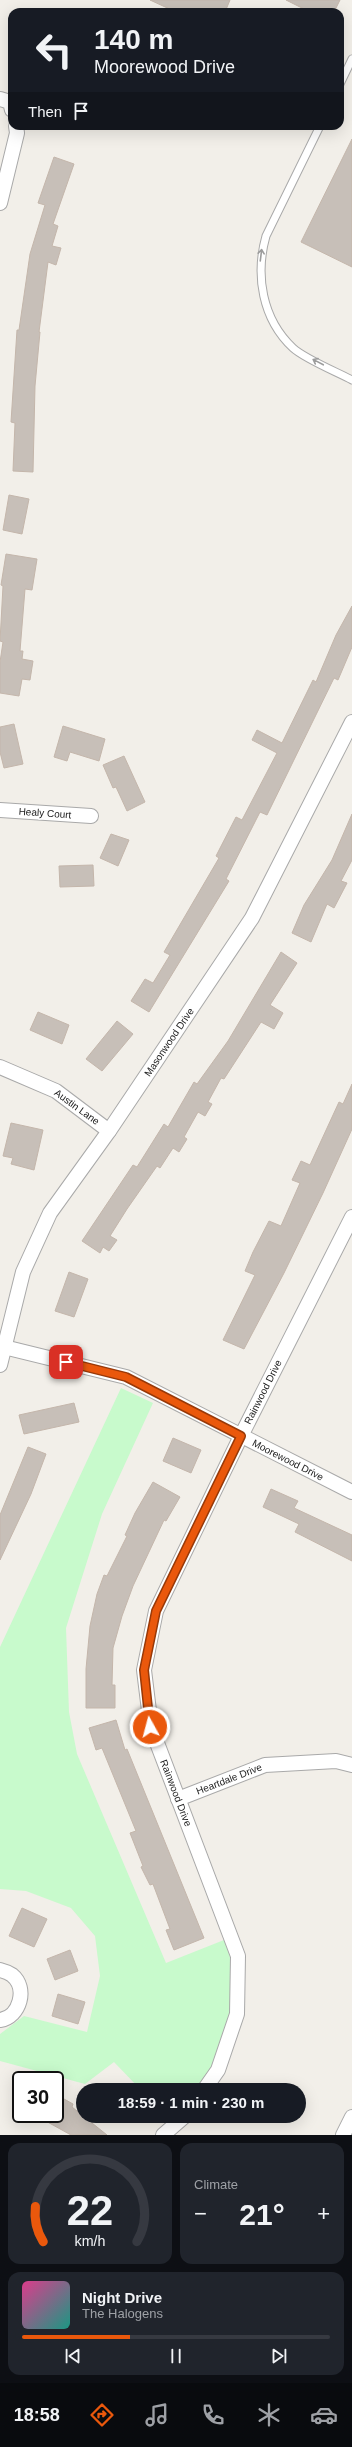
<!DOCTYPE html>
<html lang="en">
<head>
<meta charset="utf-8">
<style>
	body { margin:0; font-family:Helvetica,sans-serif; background:#20242c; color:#f1f3f6; height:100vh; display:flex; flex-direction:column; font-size:15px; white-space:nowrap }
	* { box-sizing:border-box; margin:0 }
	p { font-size:13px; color:#9ea1a6 }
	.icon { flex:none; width:22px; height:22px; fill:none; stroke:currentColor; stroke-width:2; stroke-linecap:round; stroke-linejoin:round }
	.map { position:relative; height:2135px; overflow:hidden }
	.details { display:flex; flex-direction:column; gap:8px; padding:8px; background:#0d0f14; flex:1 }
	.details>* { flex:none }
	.guide { position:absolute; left:8px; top:8px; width:336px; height:122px; border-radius:12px; box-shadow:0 4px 16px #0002; background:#171b24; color:#f1f3f6; overflow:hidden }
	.speed { position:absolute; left:12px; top:2071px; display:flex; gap:8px; font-size:20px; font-weight:700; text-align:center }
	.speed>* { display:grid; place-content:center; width:52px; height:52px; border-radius:50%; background:#171b24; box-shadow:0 4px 16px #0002; line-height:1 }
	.speed .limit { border:2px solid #111; border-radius:6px; background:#fff; color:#111 }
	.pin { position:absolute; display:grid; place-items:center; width:34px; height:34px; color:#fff; margin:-17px; border-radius:8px; box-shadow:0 2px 6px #0006 }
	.me { position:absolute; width:44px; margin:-22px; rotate:353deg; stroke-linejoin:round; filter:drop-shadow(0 0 3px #0008) }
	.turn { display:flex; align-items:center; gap:14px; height:84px; padding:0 20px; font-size:18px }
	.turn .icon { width:52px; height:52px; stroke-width:2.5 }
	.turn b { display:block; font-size:28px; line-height:34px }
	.then { display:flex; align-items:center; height:38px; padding:0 20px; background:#0003; gap:8px; font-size:15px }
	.big { font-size:30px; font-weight:700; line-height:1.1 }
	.details .card { flex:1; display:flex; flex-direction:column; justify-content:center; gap:6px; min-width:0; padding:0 14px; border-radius:12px; background:#20242c }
	.details .dial { align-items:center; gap:0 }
	.dial svg { height:104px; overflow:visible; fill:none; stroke:#363941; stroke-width:7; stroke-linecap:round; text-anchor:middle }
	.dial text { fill:#f1f3f6; stroke:none }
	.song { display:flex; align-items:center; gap:12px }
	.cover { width:48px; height:48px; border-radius:6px; background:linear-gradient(135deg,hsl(330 70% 55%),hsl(170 70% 35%)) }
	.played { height:4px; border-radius:2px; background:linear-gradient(90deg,#ea580c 35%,#363941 35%) }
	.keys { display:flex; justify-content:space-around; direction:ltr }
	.heat { display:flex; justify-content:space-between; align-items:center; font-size:22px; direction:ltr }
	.details .tiles { flex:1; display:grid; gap:8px; grid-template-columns:1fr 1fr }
	.card:last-child { grid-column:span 2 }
	.trip { position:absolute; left:76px; top:2083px; width:230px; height:40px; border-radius:20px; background:#171b24; box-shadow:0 4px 16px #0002; font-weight:700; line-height:40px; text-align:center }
	.tab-bar { display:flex; height:64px; justify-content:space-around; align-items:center; background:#090b0e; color:#9ea1a6 }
	.tab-bar .icon { width:28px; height:28px }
	.tab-bar .active { color:#ea580c }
	.tab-bar b { font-size:18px; color:#f1f3f6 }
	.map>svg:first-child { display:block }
	.park { fill:#c8facc }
	.building { fill:#c7bfb8; stroke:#c4b6ab }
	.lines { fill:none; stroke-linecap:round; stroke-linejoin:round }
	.service-casing { stroke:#a9a9a9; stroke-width:9 }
	.minor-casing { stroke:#a9a9a9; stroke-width:16 }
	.service { stroke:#fff; stroke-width:7 }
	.minor { stroke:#fff; stroke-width:14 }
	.oneway { stroke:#9c9c9c }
	.route-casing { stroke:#983908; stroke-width:10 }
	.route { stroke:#ea580c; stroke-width:7 }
	.labels { text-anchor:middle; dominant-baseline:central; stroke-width:3; stroke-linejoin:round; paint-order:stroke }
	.street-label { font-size:10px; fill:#222; stroke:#fff }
</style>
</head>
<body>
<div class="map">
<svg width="352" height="2135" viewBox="0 0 352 2135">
	<rect width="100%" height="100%" fill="#f2efe9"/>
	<path class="park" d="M121,1388l32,15 -51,111 -36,114 3,84 8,42 89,209 58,-23c17,36 9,90 -10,125 -5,8 -12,17 -18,25h-55l-27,-28 -29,22 -85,-23v-27l24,-18 63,16 13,-56 -5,-40 -24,-28 -45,-17 -26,-2v-242z"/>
	<g class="building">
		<polygon points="150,0 230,0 225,12 176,12"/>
		<polygon points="286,0 340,0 334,12 310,12"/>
		<polygon points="352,139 352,267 301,242"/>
		<polygon points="54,157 74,164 53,224 58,226 52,246 61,248 56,265 48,262 39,332 40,332 35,386 33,472 13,471 15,423 11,422 17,330 19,330 30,254 45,205 38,203"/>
		<polygon points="9,495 29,499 22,534 3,530"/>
		<polygon points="6,554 37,559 32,590 25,589 20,651 23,651 22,659 33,661 30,680 22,679 19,696 0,693 0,662 3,642 0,641 3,586 1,585"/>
		<polygon points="352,606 352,647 338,680 334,678 267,815 260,812 226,879 229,881 149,1012 131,1001 145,979 153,983 170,955 164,952 219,858 216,856 236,817 242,820 277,753 252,740 257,730 282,743 313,680 316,682 336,635"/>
		<polygon points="14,724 23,764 4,768 0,752 0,727"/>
		<polygon points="63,726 105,739 99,761 70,752 67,761 54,757"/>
		<polygon points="124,756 145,802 127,811 116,787 113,788 103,765"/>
		<polygon points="352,814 352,860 341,881 347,883 334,908 327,904 311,942 292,933 304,905 332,860"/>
		<polygon points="111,834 129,840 118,866 100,858"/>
		<polygon points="93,865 94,886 60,887 59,866"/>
		<polygon points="281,952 297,963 270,1005 283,1013 274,1029 261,1022 224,1079 221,1078 208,1102 212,1104 205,1116 198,1112 184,1137 187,1139 179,1152 173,1148 160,1168 157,1166 127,1209 110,1236 117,1240 109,1251 103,1247 100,1253 82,1241 133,1165 137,1167 164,1124 168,1127 194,1082 197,1084 228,1041"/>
		<polygon points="38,1012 69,1025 62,1044 30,1030"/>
		<polygon points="117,1021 133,1034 102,1071 86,1059"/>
		<polygon points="352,1084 352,1129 323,1193 284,1273 244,1349 223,1340 255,1275 245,1271 253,1252 269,1221 281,1226 300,1183 292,1180 301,1161 310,1165 339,1102 343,1104"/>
		<polygon points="11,1123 43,1130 34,1170 11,1164 13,1158 3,1156"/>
		<polygon points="69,1272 88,1279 74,1317 55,1311"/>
		<polygon points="74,1403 79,1422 24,1434 19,1415"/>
		<polygon points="173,1438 201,1450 191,1473 163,1461"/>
		<polygon points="28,1447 46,1454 31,1494 0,1560 0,1515"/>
		<polygon points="153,1482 180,1497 166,1521 164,1520 133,1586 122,1616 113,1648 112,1685 115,1685 115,1708 86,1708 86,1669 90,1626 97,1594 104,1575 107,1576 127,1536 125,1535 135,1513"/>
		<polygon points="271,1489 298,1501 294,1508 352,1535 352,1561 295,1532 299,1524 263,1507"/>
		<polygon points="116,1720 125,1750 127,1749 204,1938 174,1950 166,1930 170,1929 153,1884 150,1885 141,1867 143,1866 130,1833 136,1831 102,1748 96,1750 89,1728"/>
		<polygon points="22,1908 47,1919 34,1947 9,1936"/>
		<polygon points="70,1950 78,1971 55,1980 47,1959"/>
		<polygon points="58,1994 85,2002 78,2024 52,2016"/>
		<polygon points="55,2094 73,2104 72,2107 107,2135 71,2135 33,2114 55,2114"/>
	</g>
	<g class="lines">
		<defs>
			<g id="service">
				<polyline points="340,84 352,59"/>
				<path d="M320,126l-54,110c-11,39 -4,83 27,112 12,11 44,24 59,32"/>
			</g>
			<g id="minor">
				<polyline points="0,99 10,102 12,110"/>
				<polyline points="0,203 17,133 16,126"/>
				<polyline points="0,810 91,816"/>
				<polyline points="0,1067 56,1091 109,1131"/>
				<polyline points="0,1346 126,1377 352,1492"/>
				<polyline points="0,1365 23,1272 50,1213 109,1131 252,918 352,722"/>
				<polyline points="178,1799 265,1765 336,1761 352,1765"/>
				<path d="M0,1970c4,1 9,3 12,5 16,13 8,42 -12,45"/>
				<polyline points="204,2090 218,2070 237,2014 238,1956 151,1727 144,1670 156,1611 241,1436 352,1217"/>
				<polyline points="163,2135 185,2116"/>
				<polyline points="343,2135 352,2117"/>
			</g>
		</defs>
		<use href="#service" class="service-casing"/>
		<use href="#minor" class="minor-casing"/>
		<use href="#service" class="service"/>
		<use href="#minor" class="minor"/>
	</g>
	<defs><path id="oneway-shaft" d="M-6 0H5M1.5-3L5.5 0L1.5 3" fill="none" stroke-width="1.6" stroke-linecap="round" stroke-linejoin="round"/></defs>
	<g class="oneway">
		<use href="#oneway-shaft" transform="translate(261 255) rotate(-83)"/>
		<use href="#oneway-shaft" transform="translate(318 362) rotate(-152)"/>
	</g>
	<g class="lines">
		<defs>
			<polyline id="route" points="66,1362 126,1377 241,1436 156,1611 144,1670 150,1727"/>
		</defs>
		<use href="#route" class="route-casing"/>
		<use href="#route" class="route"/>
	</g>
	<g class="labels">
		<g class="street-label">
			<text transform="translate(45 813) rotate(4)">Healy Court</text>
			<text transform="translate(169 1042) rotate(-56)">Masonwood Drive</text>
			<text transform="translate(77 1107) rotate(36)">Austin Lane</text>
			<text transform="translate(263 1392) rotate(-63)">Rainwood Drive</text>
			<text transform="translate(288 1460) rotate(27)">Moorewood Drive</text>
			<text transform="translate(229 1779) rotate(-21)">Heartdale Drive</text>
			<text transform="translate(176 1793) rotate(69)">Rainwood Drive</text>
		</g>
	</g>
</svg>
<div class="speed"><div class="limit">30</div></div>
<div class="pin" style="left:66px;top:1362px;background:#d93025"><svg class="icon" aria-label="arrive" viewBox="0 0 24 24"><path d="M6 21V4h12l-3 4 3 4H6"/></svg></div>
<svg class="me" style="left:150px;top:1727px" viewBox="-20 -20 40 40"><circle r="17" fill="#ea580c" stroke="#fff" stroke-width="3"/><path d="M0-11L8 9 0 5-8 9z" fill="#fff"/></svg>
<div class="trip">18:59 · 1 min · 230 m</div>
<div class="guide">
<div class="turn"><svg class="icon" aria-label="left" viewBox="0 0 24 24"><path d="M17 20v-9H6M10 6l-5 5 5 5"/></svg><div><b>140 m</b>Moorewood Drive</div></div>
<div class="then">Then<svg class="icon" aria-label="arrive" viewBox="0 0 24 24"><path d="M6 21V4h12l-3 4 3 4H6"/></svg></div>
</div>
</div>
<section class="details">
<div class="tiles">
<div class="card dial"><svg viewBox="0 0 100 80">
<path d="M14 69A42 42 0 1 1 86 69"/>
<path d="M14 69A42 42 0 0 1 8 42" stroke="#ea580c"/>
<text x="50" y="56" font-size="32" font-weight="700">22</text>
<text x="50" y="72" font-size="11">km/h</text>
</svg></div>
<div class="card"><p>Climate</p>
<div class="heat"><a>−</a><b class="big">21°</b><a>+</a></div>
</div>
<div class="card">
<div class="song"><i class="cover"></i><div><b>Night Drive</b><p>The Halogens</p></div></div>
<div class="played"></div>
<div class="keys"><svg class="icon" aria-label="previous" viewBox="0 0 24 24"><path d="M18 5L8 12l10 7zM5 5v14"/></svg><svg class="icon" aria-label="pause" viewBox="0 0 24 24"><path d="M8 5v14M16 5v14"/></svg><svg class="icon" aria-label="next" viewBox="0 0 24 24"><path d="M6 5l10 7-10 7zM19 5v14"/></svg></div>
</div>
</div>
</section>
<nav class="tab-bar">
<b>18:58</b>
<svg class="icon active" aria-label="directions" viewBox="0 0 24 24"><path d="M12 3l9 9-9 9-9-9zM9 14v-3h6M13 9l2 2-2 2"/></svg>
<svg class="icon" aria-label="music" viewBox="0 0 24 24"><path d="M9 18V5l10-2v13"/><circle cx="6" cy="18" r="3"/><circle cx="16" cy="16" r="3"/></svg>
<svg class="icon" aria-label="phone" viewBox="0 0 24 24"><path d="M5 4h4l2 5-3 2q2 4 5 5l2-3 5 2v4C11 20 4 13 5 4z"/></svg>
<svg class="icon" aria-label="climate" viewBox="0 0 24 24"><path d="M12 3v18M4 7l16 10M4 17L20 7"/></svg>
<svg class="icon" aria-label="car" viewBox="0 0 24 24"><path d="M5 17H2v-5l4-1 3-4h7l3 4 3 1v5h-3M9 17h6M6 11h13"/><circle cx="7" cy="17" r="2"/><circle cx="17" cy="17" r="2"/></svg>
</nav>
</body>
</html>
